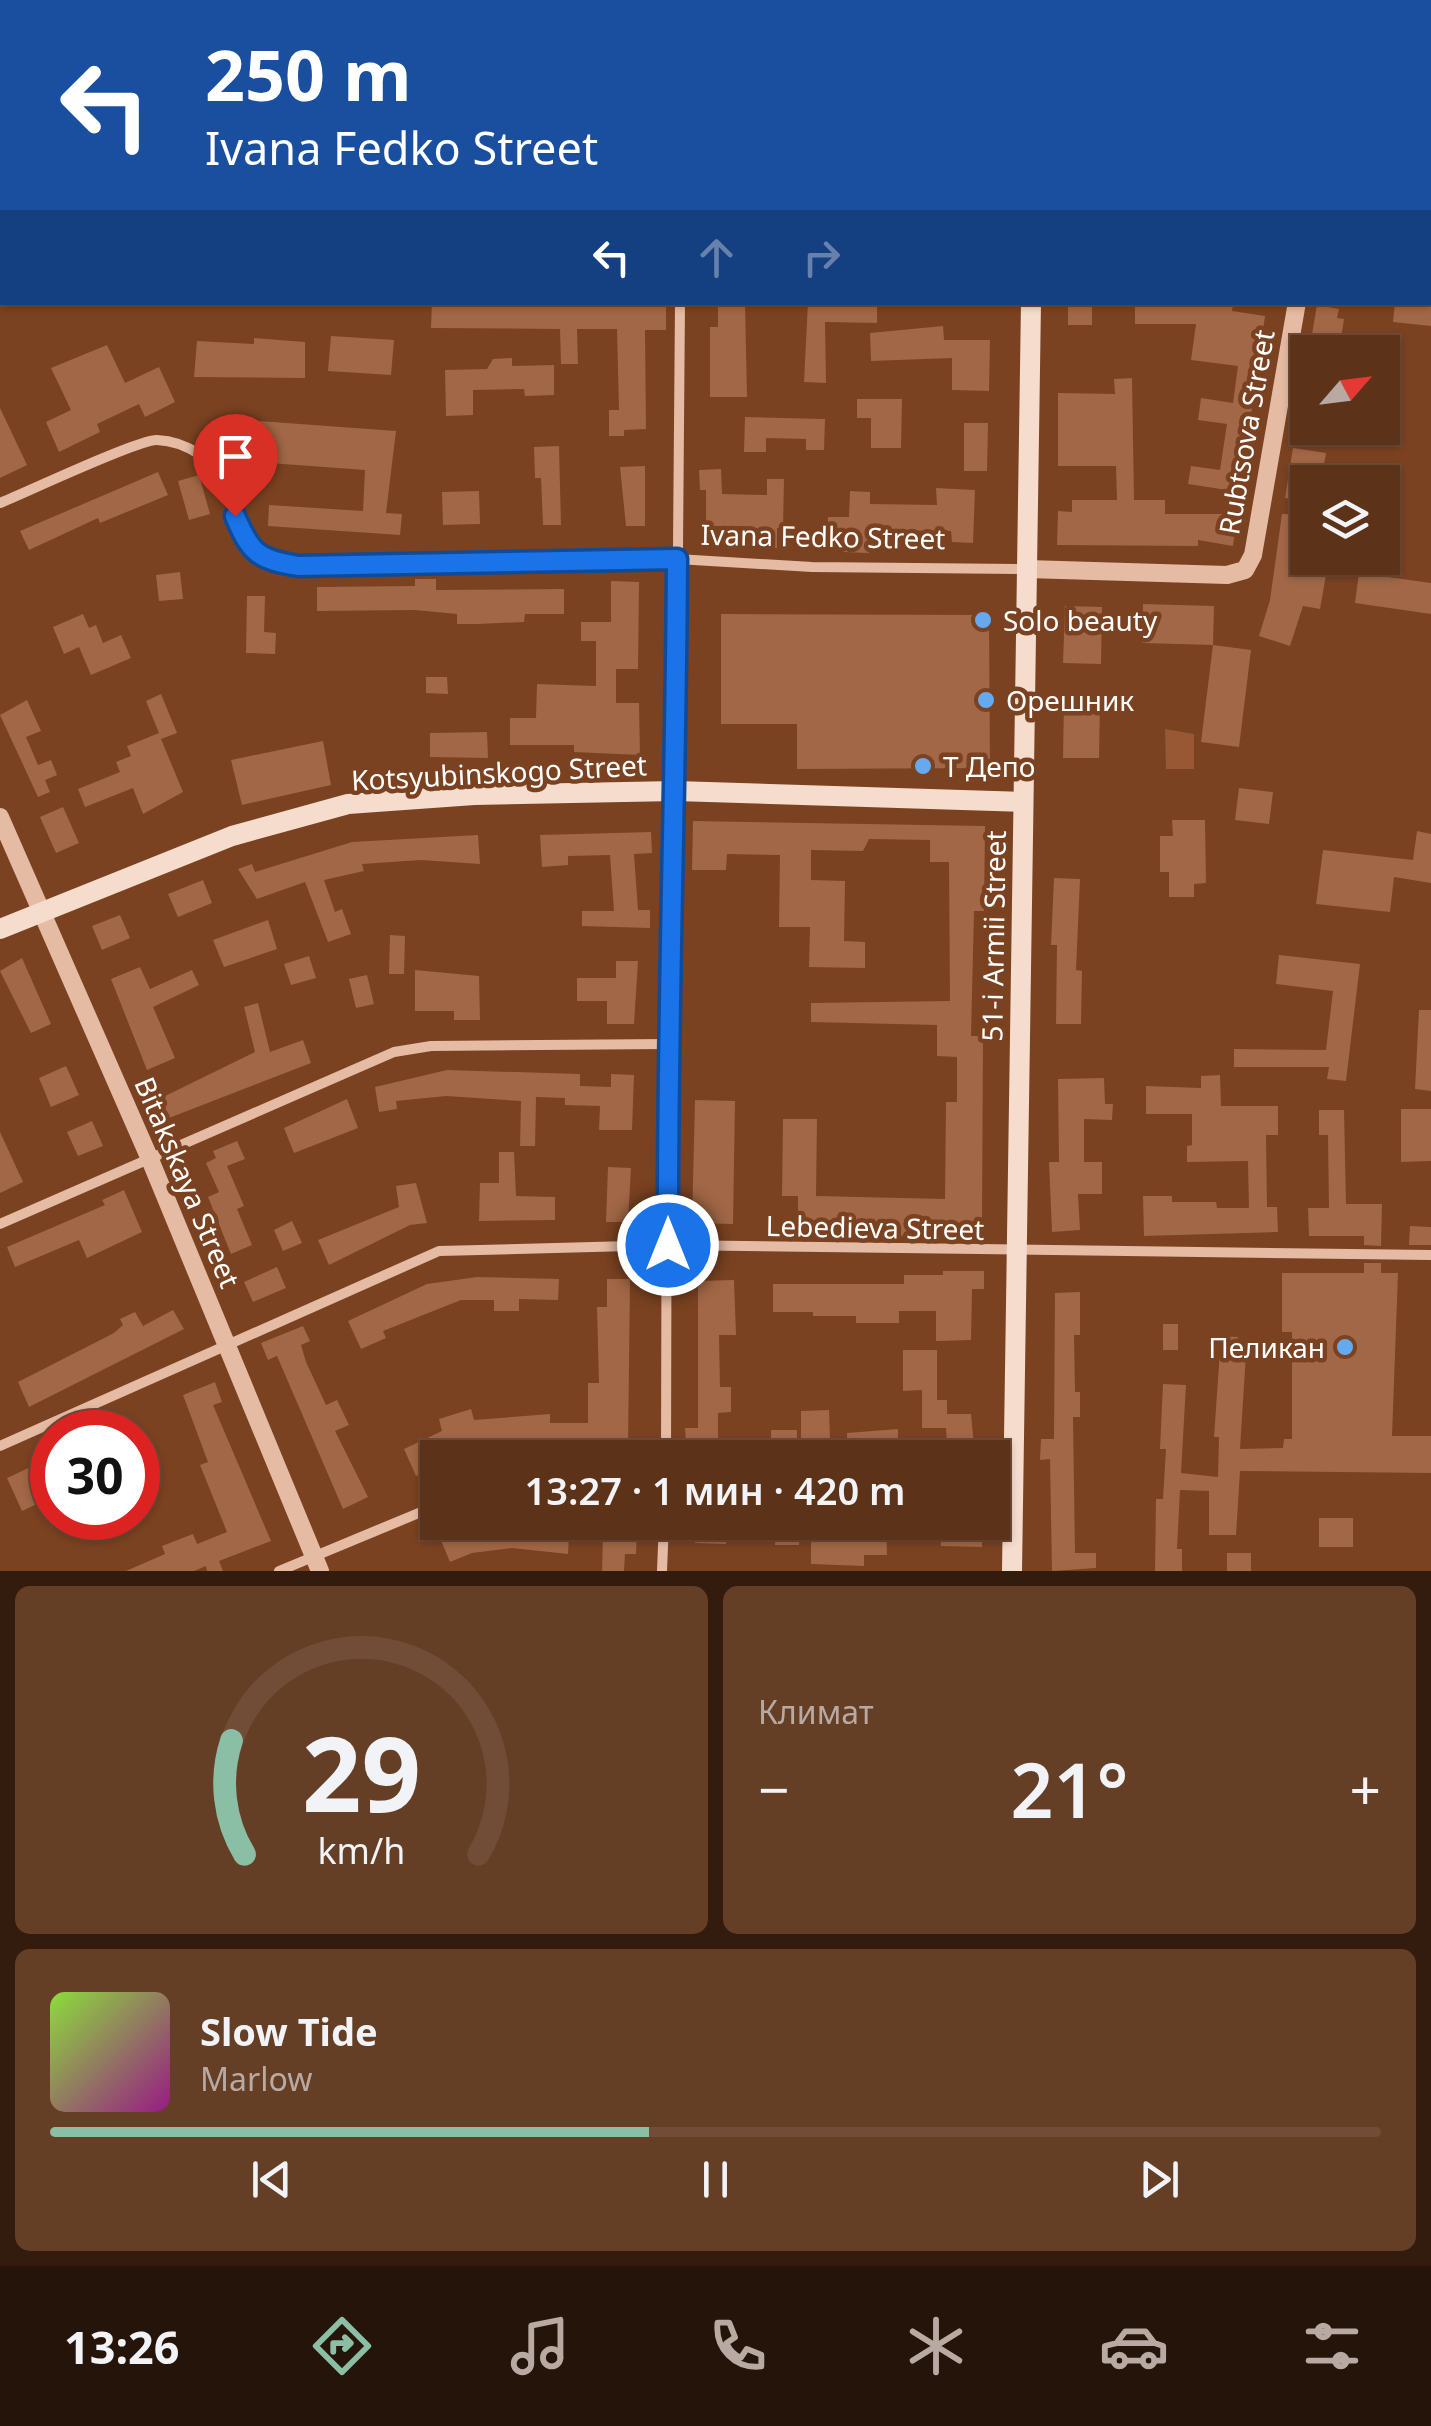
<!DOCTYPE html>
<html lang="ru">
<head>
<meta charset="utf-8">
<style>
	body { margin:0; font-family:"Noto Sans",sans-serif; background:#653e26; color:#f1f3f6; height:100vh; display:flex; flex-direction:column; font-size:38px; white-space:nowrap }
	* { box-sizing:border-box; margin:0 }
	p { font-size:32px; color:#b8aaa2 }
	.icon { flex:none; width:55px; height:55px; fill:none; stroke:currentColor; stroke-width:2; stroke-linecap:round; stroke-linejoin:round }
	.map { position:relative; height:1571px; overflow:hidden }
	.drawer { display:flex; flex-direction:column; gap:15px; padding:15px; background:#331c0e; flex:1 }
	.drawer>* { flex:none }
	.banner { position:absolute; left:0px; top:0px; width:1432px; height:305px; box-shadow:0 2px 8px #0004,0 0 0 2px #714d38; background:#1a4fa0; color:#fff; overflow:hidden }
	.needle { width:65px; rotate:62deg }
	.buttons { position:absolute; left:1290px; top:335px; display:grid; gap:20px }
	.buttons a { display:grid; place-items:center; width:110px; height:110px; border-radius:0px; background:#5c3219; box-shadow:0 2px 8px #0004,0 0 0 2px #714d38; font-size:50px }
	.speed { position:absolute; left:30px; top:1410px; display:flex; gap:20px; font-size:50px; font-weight:700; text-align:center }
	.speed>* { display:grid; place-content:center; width:130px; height:130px; border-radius:50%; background:#5c3219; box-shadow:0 2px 8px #0004,0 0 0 2px #714d38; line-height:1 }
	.speed .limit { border:15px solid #d22; background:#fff; color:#111 }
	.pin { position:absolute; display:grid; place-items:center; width:85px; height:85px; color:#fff; margin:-102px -42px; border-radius:50% 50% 50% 0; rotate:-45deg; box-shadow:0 0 10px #0007 }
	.pin .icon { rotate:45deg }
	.me { position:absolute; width:110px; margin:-55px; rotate:0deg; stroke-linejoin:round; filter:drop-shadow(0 0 8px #0008) }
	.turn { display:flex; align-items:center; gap:35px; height:210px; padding:0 40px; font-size:45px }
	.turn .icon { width:130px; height:130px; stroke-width:2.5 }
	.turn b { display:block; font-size:70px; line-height:85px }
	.lanes { display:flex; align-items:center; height:95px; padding:0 40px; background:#0003; justify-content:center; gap:50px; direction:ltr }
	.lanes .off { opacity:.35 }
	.big { font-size:75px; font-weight:600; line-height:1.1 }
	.drawer .widget { flex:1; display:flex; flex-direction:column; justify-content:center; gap:15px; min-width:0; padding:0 35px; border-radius:15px; background:#653e26 }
	.drawer .dial { align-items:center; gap:0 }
	.dial svg { height:260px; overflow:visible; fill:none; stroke:#714d38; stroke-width:7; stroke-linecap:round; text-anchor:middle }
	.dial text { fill:#f1f3f6; stroke:none }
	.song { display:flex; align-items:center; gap:30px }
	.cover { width:120px; height:120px; border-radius:15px; background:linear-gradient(135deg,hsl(90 70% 55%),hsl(310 70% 35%)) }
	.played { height:10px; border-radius:5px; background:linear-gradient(90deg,#8abfa5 45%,#714d38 45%) }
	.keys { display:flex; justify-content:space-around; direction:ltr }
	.heat { display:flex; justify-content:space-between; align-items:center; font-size:55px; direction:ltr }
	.drawer .tiles { flex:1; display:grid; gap:15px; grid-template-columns:1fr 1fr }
	.widget:last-child { grid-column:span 2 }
	.trip { position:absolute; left:420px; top:1440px; width:590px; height:100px; border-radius:0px; background:#5c3219; box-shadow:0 2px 8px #0004,0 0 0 2px #714d38; font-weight:600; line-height:100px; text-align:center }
	.tab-bar { display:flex; height:160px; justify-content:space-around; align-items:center; background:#25140a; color:#b8aaa2 }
	.tab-bar .icon { width:70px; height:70px }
	.tab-bar .current { color:#8abfa5 }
	.tab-bar b { font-size:45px; color:#f1f3f6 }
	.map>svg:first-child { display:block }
	.park { fill:#985834 }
	.building { fill:#a16746 }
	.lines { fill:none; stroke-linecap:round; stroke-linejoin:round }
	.minor { stroke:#e5bba3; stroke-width:10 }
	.tertiary { stroke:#e5bba3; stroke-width:18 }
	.secondary { stroke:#f5dccd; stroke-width:20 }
	.route-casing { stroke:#114b97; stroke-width:25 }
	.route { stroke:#1a73e8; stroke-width:18 }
	.poi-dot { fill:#65a9f1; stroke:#7a4221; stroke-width:4 }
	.labels { text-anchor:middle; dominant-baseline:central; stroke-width:9; stroke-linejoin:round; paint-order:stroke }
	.street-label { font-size:28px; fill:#fff; stroke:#7a4221 }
	.poi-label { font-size:28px; fill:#fff; stroke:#7a4221; text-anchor:start }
</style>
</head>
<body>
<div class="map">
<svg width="1431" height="1571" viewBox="0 0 1431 1571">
	<rect width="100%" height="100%" fill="#7a4221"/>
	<polygon class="park" points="1165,729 1194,734 1194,769 1166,769"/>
	<g class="building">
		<polygon points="432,302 666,302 666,330 645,330 646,429 624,430 624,436 609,436 609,410 619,410 617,329 577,329 578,364 561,364 560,329 431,328"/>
		<polygon points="718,302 745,302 747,397 710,397 710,327 718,327"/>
		<polygon points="808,302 877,302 877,323 825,322 826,383 804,382"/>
		<rect x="1068" y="302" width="24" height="23"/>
		<polygon points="1135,302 1221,302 1233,304 1232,311 1265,316 1240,492 1188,484 1191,466 1220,470 1227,424 1198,420 1201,398 1233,403 1238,366 1191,360 1196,324 1135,324"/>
		<polygon points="1395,302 1431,302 1431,326 1393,322"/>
		<polygon points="1317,305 1339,309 1337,318 1344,319 1339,352 1309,352"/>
		<polygon points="943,326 944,340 990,340 989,391 952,390 952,358 871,361 870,333"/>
		<polygon points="331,336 394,340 391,375 328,371"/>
		<polygon points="254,338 305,342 305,378 194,377 197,341 254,344"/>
		<polygon points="107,345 125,383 159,367 175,402 145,417 139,404 97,424 100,432 59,452 46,422 71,410 51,368"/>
		<polygon points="512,358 512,366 554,365 554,395 525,396 524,389 473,390 473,415 446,416 445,370 487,369 493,359"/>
		<polygon points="1132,378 1134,500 1165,500 1165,514 1237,514 1233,546 1198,540 1198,546 1057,545 1058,511 1072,512 1072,500 1117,500 1116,466 1058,466 1058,393 1115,394 1114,379"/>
		<polygon points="857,399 902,399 901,448 871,448 871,418 857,418"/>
		<polygon points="0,408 27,465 0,478"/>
		<polygon points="745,417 825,419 824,450 806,450 806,439 766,438 766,452 744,452"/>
		<polygon points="259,421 396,431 386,513 402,514 400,535 268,526 269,505 363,511 365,470 256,462"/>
		<polygon points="964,423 988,423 987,471 964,471"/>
		<polygon points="559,446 561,525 543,525 541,478 535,478 534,447"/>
		<polygon points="1293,448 1326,453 1321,482 1308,482 1308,501 1285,498"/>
		<polygon points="645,466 645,526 626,526 620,467"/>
		<polygon points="721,469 722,494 767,495 767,479 784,479 783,528 777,528 777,548 744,546 744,526 706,526 706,490 700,490 699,470"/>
		<polygon points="158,472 168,495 100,523 98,518 29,550 20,531"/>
		<polygon points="199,475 210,514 189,520 178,481"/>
		<polygon points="936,488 975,490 973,543 952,542 951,531 869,530 869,553 843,552 844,534 828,534 828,517 849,517 850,491 870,492 870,504 937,505"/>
		<polygon points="479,491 480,524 443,525 442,492"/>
		<polygon points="1282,514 1308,515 1308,558 1329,558 1320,609 1303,606 1290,646 1259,636 1270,600"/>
		<polygon points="180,572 183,599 159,601 156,575"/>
		<polygon points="1359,573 1431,583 1431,614 1355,603"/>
		<polygon points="415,579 436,579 436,590 564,589 564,614 525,614 524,622 477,624 457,624 457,614 415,610 317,611 317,587 415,586"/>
		<polygon points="611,581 639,582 638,669 616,669 616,703 639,703 640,755 574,752 574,745 510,745 510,718 536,718 537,684 596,686 596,641 581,641 581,622 611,622"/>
		<polygon points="247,596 265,596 264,632 276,633 275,654 246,653"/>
		<polygon points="1143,604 1214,606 1213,645 1142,643"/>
		<polygon points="1065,606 1102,607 1101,664 1063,663"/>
		<polygon points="83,614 89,628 96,625 103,643 121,635 131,658 91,675 79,647 64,654 53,627"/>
		<polygon points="721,614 989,615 990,768 797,769 797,724 721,724"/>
		<polygon points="1213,645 1251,650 1239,747 1201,742"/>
		<polygon points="426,677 447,677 448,694 426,693"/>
		<polygon points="161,694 177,733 161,739 183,792 143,814 133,788 85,807 78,789 120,772 116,762 131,756 127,746 159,733 146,701"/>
		<polygon points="27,700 41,731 26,737 38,765 51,760 57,775 45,780 50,792 38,797 0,715"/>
		<polygon points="1064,701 1100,701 1099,758 1063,758"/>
		<polygon points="487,732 488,758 430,757 430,733"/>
		<polygon points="323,741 331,785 242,805 231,760"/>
		<polygon points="1239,788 1273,792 1269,824 1235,820"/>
		<polygon points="63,807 79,843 56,853 40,817"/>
		<polygon points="1172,820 1205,820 1206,883 1194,884 1194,897 1169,897 1169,872 1160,872 1160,836 1173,836"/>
		<polygon points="693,821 985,826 984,911 974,911 971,1036 983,1036 982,1224 924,1223 924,1236 798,1234 798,1196 782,1196 783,1119 817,1119 816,1196 945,1199 946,1102 957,1102 957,1057 937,1056 937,1025 811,1022 811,1003 950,1001 949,862 930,862 930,840 869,839 863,851 811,850 811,880 845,881 844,941 865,942 865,968 809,967 810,927 779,927 780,855 727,854 726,870 692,870"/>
		<polygon points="1417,831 1431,834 1431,883 1394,877 1390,912 1316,904 1323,850 1413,860"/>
		<polygon points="651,832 652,853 634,854 638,910 650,910 650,928 582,926 582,911 614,911 610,855 568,856 568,865 542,867 540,835"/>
		<polygon points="478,835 480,864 421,860 362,864 364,871 324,880 335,912 342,909 351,934 328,942 305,882 257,899 238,869 252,864 255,872 352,842"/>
		<polygon points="1054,878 1080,879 1076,970 1082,971 1081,1024 1056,1024 1057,945 1051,945"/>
		<polygon points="203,880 212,903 178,917 168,894"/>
		<polygon points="120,915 130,938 102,950 92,926"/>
		<polygon points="268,920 277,949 224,967 213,940"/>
		<polygon points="390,935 405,936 404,974 389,974"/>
		<polygon points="1279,955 1360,964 1346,1081 1327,1079 1329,1067 1234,1067 1234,1049 1326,1050 1333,991 1276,984"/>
		<polygon points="309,956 316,978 291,985 284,964"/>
		<polygon points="22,958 51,1024 31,1033 0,971"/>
		<polygon points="616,961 638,961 634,1024 607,1024 607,1001 577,1001 577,978 616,978"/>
		<polygon points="140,967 150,989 192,970 199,985 153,1007 175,1058 147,1070 111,979"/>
		<polygon points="415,970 479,976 480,1020 454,1020 454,1011 415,1011"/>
		<polygon points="367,975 374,1004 356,1008 349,979"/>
		<polygon points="258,1003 270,1052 303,1040 311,1063 169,1118 161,1098 255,1052 244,1007"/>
		<polygon points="1419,1010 1431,1010 1431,1091 1415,1089"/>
		<polygon points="66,1066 79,1095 51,1107 39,1078"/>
		<polygon points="447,1070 580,1074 580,1086 611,1087 611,1074 634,1075 632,1130 599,1130 600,1106 565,1105 565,1098 536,1097 535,1146 520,1146 521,1101 446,1096 396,1101 397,1109 379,1112 375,1087"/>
		<polygon points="1220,1075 1221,1106 1278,1106 1278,1135 1266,1135 1267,1207 1277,1207 1278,1232 1144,1236 1143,1196 1172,1196 1172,1202 1216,1202 1217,1208 1249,1208 1248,1161 1187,1162 1187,1146 1192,1145 1192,1114 1146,1114 1146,1086 1201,1088 1201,1076"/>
		<polygon points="1104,1078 1105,1104 1113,1104 1112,1120 1084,1119 1084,1162 1102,1162 1102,1194 1078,1194 1080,1230 1052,1232 1049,1162 1059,1162 1058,1079"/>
		<polygon points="347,1099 358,1128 294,1153 284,1128"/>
		<polygon points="695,1100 735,1101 733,1224 692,1223"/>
		<polygon points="1401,1109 1431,1109 1431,1161 1401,1162"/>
		<polygon points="1319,1110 1344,1110 1346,1204 1382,1204 1381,1246 1364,1245 1364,1236 1309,1236 1308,1208 1329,1208 1328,1135 1319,1135"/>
		<polygon points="92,1121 103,1146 78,1156 67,1132"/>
		<polygon points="0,1132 23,1182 0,1193"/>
		<polygon points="237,1141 245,1159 227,1166 244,1206 237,1209 252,1245 231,1254 208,1197 219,1192 206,1163 216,1158 213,1151"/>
		<polygon points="499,1152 514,1152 516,1196 555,1197 555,1220 479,1221 480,1183 499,1183"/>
		<polygon points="608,1167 631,1168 628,1222 606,1222"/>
		<polygon points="416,1183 427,1223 410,1225 329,1265 318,1240 399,1207 396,1186"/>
		<polygon points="124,1190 142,1232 87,1258 79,1240 15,1267 7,1247 105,1205 102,1200"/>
		<polygon points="292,1221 302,1243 283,1251 274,1230"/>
		<polygon points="1410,1226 1431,1227 1431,1245 1409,1245"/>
		<polygon points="1364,1263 1381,1263 1381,1273 1398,1273 1392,1436 1431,1436 1431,1473 1240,1471 1236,1535 1209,1535 1209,1491 1180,1490 1177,1549 1182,1549 1182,1571 1155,1571 1156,1499 1163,1499 1166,1449 1160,1449 1163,1384 1186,1385 1181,1473 1218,1477 1219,1437 1214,1437 1221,1336 1238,1337 1237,1353 1246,1354 1240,1449 1283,1448 1284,1439 1292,1439 1292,1332 1282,1332 1282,1273 1364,1273"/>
		<polygon points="277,1267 286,1288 253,1302 244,1282"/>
		<polygon points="943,1271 984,1271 984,1289 972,1289 971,1340 936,1341 936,1311 899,1311 899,1323 856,1323 856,1316 813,1316 813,1312 773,1312 773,1284 904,1284 904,1275 943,1275"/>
		<polygon points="477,1277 559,1279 558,1300 519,1299 519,1311 494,1311 494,1300 461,1300 383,1331 386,1338 361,1349 348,1321 427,1284"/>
		<polygon points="607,1279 630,1279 628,1449 518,1445 461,1458 438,1458 438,1466 416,1476 404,1449 442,1431 439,1419 471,1409 474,1420 550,1414 550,1423 588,1423 588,1383 599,1383 597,1307 607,1307"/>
		<polygon points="734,1280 736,1335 719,1335 720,1387 731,1387 731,1412 718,1413 718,1451 700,1452 700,1443 686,1443 685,1428 698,1428 698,1281"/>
		<polygon points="1080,1292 1080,1335 1074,1335 1075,1392 1080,1392 1080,1417 1073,1417 1075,1553 1096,1553 1096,1568 1052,1571 1050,1459 1040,1460 1041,1439 1054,1439 1055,1293"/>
		<polygon points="173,1310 184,1329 29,1407 18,1382 114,1333 123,1325 120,1319 135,1312 143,1326"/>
		<rect x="1163" y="1324" width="15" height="26"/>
		<polygon points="303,1326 310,1341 301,1345 306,1362 326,1405 337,1400 349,1425 335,1431 368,1497 343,1509 277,1356 268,1360 261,1343"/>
		<polygon points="903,1350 937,1350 937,1400 947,1400 947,1414 971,1414 975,1457 948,1458 946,1428 922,1428 922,1390 903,1391"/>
		<polygon points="215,1382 222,1402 213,1405 271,1541 219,1561 223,1571 207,1571 206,1566 194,1571 126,1571 165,1554 162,1546 193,1534 197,1544 227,1532 200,1465 208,1462 183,1395"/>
		<polygon points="829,1410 830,1440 801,1441 801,1411"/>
		<polygon points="898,1429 898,1453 847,1452 847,1433"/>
		<polygon points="771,1430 797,1430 797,1453 771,1451"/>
		<polygon points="52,1457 52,1528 41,1502 22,1511 7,1478"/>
		<rect x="1319" y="1518" width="34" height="29"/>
		<polygon points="479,1522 637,1522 636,1554 625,1554 624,1571 602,1571 603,1537 569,1536 568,1554 512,1548 472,1553 450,1562 440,1538"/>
		<polygon points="695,1522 726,1522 726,1544 695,1543"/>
		<rect x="775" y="1522" width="24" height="23"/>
		<polygon points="832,1522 886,1522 887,1555 864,1555 864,1566 811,1564 811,1535 833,1535"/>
		<polygon points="941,1522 982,1522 982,1547 941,1546"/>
		<rect x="1227" y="1553" width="24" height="18"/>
	</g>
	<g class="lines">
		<g class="minor">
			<polyline points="138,2 138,0"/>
			<polyline points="345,2 345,0"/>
			<polyline points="687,2 687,0"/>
			<polyline points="0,150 2,150"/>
			<path d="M0,503c25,-10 139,-64 157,-63 29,1 62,22 73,49 7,18 5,42 18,58 13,14 33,16 50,19l379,-7 135,8 215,2"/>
			<polyline points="0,1224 394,1052 431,1046 667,1044"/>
			<polyline points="0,1446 439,1251 668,1245 1431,1255"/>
			<polyline points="666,1458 667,1044 676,791 680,302"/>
			<polyline points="992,1485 1013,1484"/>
			<polyline points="279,1571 438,1505"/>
			<polyline points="662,1571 664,1522"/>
		</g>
		<g class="tertiary">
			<polyline points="1430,46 1431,44"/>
			<polyline points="1027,569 1227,575 1245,570 1253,555 1297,302"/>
			<polyline points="0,817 149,1157 320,1571"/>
		</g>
		<g class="secondary">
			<polyline points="1034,2 1034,0"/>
			<polyline points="0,929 232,836 348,804 474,795 676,791 1023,802"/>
			<polyline points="1012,1571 1031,302"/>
		</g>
	</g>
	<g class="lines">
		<defs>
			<path id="route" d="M235,516c16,38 23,43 63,50l379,-7c-1,229 -10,457 -9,686"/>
		</defs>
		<use href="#route" class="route-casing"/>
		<use href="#route" class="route"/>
	</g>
	<g class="poi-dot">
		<circle cx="983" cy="620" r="10"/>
		<circle cx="986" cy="700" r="10"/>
		<circle cx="923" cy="766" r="10"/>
		<circle cx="1345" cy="1347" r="10"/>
	</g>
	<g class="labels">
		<g class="street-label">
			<text transform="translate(1246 432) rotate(-80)">Rubtsova Street</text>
			<text transform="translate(823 536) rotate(1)">Ivana Fedko Street</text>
			<text transform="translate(499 772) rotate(-3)">Kotsyubinskogo Street</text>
			<text transform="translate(993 936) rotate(-89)">51-i Armii Street</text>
			<text transform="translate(188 1182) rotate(67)">Bitakskaya Street</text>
			<text transform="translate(875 1227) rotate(1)">Lebedieva Street</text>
		</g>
		<g class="poi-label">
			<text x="1003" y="620">Solo beauty</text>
			<text x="1006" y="700">Орешник</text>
			<text x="943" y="766">Т Депо</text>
			<text x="1325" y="1347" text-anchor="end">Пеликан</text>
		</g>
	</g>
</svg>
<div class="buttons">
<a><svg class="needle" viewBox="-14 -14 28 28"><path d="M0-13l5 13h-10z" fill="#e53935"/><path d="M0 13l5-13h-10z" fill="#b8aaa2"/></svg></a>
<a><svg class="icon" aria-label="layers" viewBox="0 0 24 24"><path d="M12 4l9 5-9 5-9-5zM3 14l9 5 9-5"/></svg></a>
</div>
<div class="speed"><div class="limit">30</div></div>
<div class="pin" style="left:235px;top:516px;background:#d93025"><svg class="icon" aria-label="arrive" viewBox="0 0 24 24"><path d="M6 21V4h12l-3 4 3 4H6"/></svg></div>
<svg class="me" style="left:668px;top:1245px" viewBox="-20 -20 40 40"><circle r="17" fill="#1a73e8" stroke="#fff" stroke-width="3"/><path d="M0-11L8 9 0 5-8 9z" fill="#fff"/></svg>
<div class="trip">13:27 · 1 мин · 420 m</div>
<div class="banner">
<div class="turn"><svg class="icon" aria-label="left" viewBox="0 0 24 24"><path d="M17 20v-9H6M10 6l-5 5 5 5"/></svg><div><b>250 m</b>Ivana Fedko Street</div></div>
<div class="lanes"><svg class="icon" aria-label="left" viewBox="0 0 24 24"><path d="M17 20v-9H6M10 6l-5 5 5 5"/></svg><svg class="icon off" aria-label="ahead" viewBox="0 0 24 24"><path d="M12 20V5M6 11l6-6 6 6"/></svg><svg class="icon off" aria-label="right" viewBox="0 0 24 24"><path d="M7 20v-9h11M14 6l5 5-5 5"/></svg></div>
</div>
</div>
<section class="drawer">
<div class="tiles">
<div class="widget dial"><svg viewBox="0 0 100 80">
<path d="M14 69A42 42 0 1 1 86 69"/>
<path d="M14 69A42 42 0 0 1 10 34" stroke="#8abfa5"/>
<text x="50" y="56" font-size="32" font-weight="700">29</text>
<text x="50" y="72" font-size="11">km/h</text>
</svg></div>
<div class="widget"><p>Климат</p>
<div class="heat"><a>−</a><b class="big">21°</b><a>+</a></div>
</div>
<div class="widget">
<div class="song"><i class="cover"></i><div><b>Slow Tide</b><p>Marlow</p></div></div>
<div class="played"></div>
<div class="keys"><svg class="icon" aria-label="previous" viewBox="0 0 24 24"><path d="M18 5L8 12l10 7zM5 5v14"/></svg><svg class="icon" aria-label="pause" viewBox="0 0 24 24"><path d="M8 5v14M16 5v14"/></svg><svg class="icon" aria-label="next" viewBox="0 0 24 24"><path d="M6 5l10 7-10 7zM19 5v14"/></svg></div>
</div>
</div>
</section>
<nav class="tab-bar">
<b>13:26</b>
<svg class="icon current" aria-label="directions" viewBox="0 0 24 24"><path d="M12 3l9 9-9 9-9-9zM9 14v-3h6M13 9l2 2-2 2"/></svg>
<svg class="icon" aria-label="music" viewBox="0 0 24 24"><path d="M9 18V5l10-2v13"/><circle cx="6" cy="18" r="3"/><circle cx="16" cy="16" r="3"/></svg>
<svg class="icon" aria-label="phone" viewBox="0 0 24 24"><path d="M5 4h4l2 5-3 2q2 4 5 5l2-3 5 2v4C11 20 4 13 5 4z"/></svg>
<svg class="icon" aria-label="climate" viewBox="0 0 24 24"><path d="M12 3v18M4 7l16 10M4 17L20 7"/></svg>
<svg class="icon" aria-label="car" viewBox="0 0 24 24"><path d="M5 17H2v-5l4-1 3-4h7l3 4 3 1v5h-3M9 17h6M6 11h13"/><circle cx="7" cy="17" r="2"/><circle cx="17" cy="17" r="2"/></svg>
<svg class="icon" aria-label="filters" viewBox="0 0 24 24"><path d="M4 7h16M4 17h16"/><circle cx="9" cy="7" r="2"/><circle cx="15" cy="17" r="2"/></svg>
</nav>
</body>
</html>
